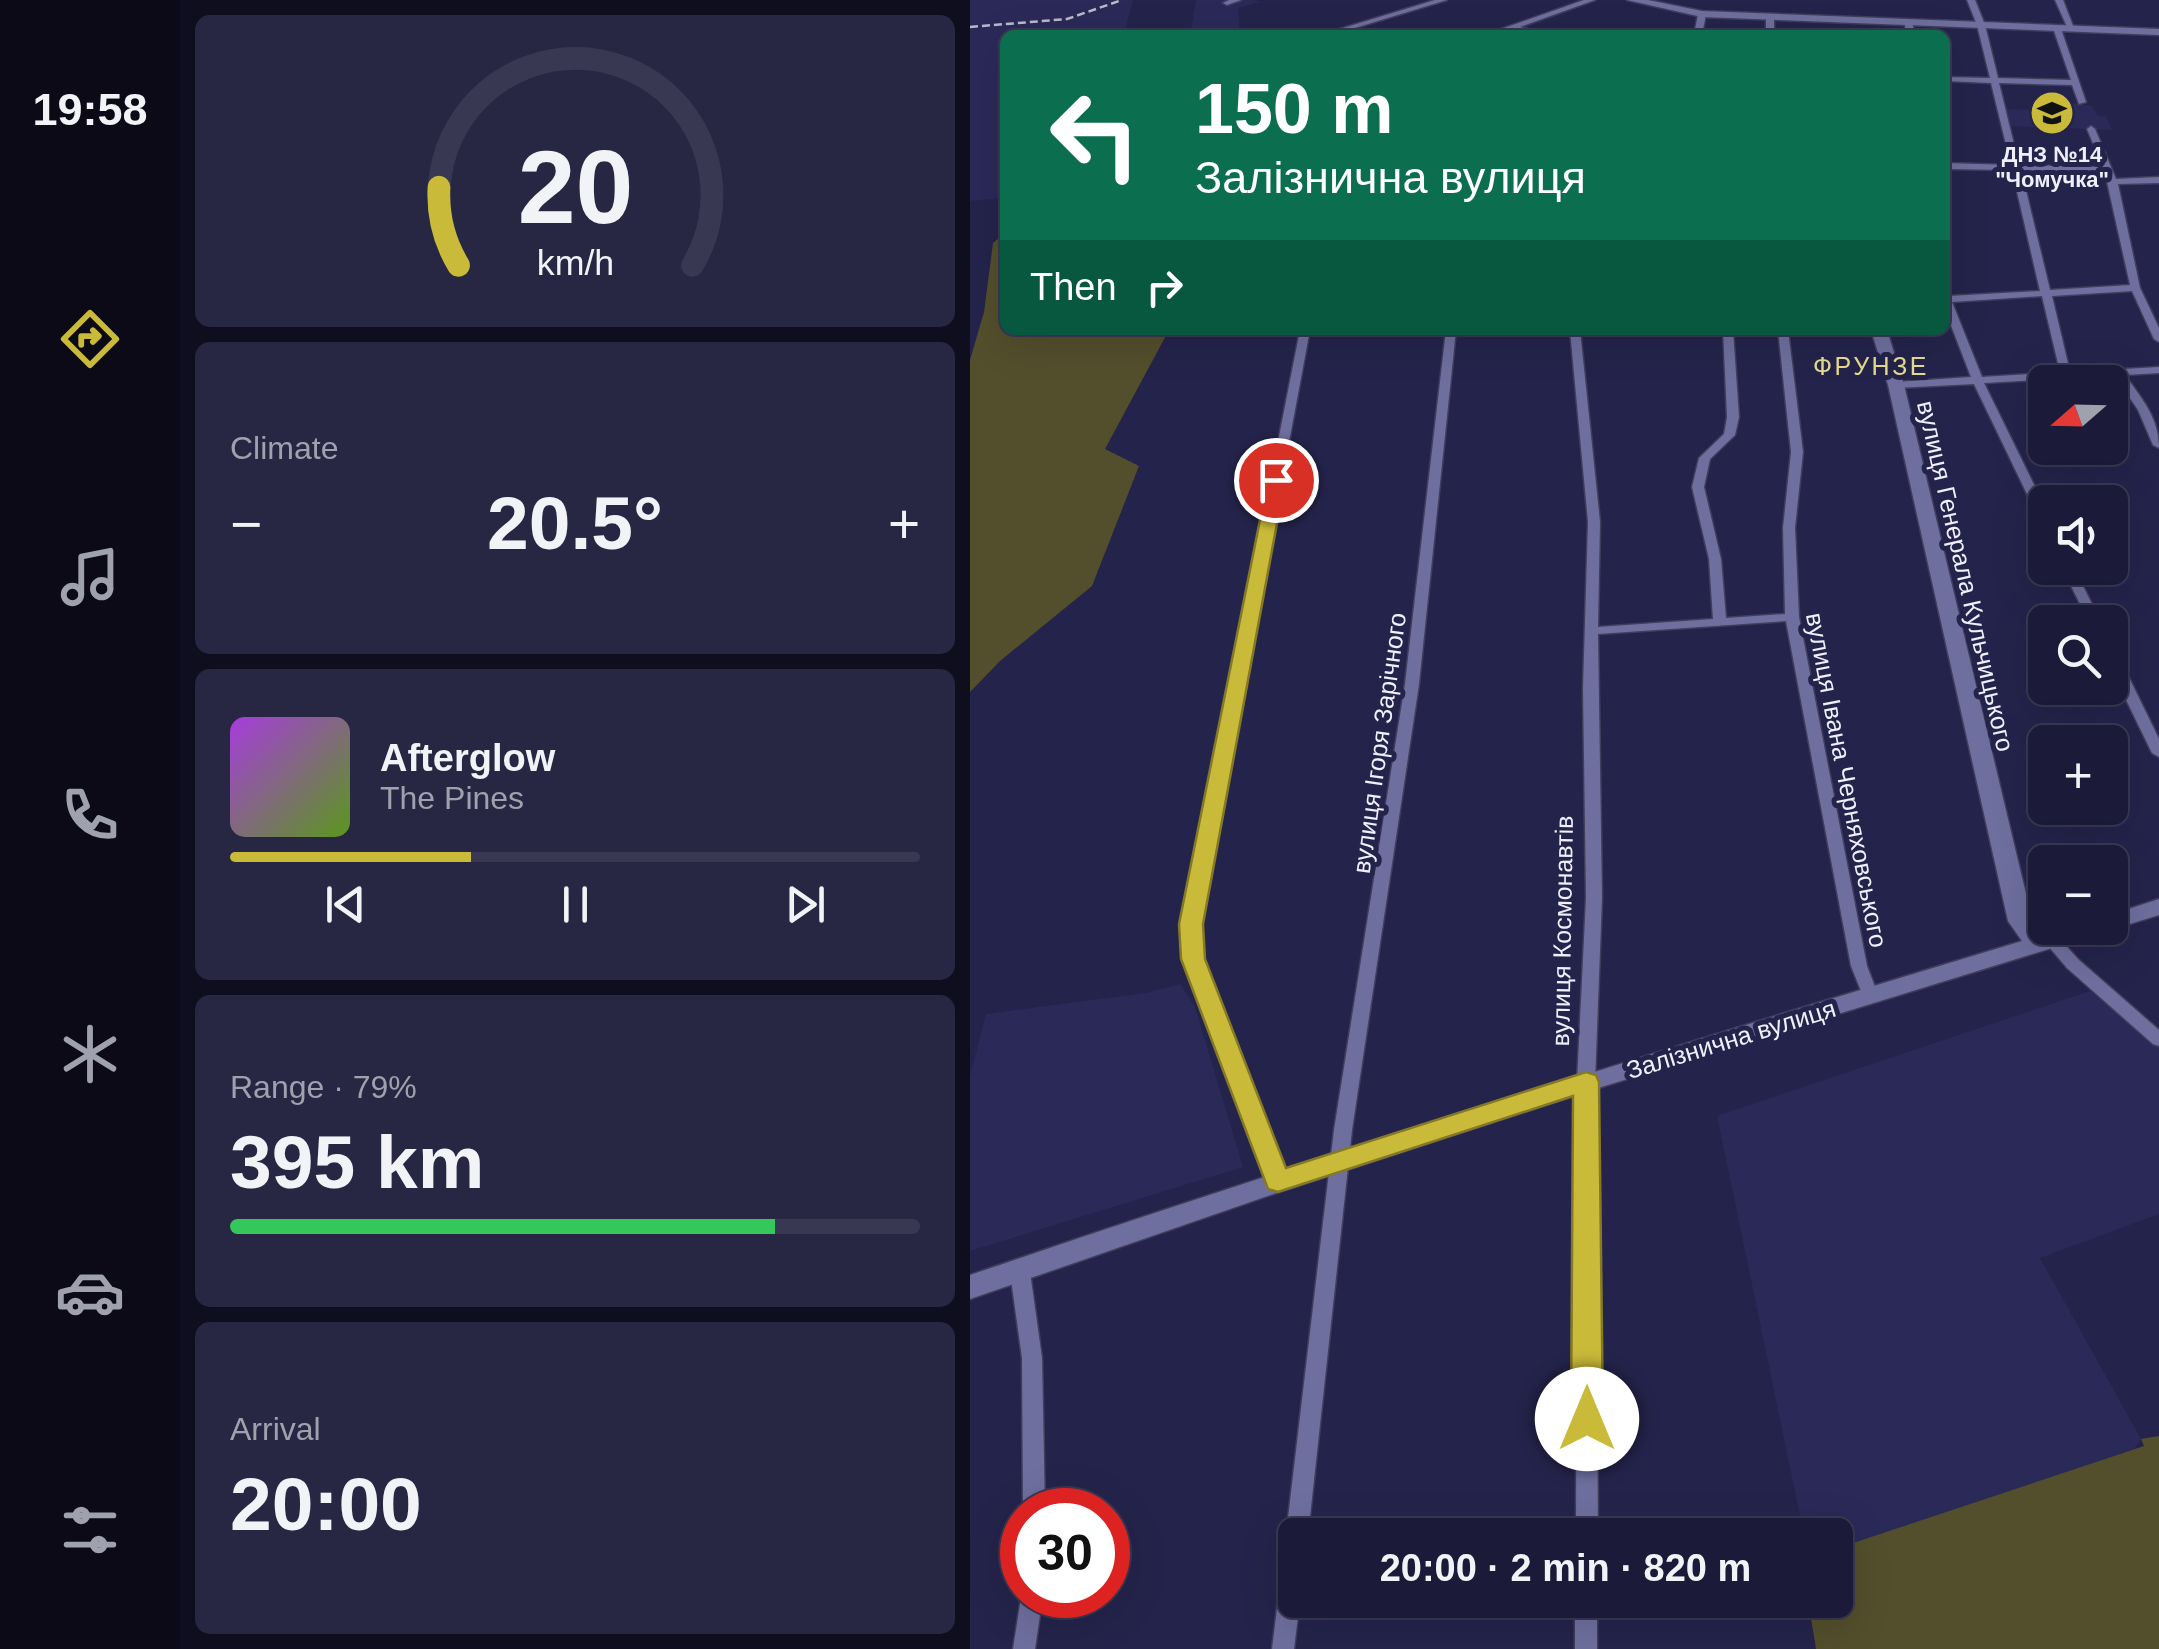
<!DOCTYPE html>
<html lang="en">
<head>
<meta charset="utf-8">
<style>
	body { margin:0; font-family:Arial,sans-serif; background:#282743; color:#f1f3f6; height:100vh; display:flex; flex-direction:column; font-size:38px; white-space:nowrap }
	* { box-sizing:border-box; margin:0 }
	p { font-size:32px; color:#a0a1ae }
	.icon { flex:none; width:55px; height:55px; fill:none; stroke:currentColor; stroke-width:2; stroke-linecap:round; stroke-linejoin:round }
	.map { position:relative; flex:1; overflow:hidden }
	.drawer { display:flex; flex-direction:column; gap:15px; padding:15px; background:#0f0e1f; width:790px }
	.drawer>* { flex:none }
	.top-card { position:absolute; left:30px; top:30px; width:950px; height:305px; border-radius:15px; box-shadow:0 10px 40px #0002,0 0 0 2px #393853; background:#0b6e4f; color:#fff; overflow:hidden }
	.needle { width:65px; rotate:250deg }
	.tools { position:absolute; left:1058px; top:365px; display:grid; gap:20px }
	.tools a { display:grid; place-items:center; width:100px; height:100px; border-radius:15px; background:#1b1a38; box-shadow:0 10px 40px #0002,0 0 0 2px #393853; font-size:50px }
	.speed { position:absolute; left:30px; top:1488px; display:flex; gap:20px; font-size:50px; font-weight:700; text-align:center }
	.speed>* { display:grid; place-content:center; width:130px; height:130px; border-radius:50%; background:#1b1a38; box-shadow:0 10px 40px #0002,0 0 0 2px #393853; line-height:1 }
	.speed .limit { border:15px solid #d22; background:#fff; color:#111 }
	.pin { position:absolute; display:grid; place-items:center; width:85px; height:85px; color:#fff; margin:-42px; border:5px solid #fff; border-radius:50%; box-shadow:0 2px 10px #0007 }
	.me { position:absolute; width:110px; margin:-55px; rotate:0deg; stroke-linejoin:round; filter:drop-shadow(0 0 8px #0008) }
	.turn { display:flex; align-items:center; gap:35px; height:210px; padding:0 30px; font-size:45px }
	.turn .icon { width:130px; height:130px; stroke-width:2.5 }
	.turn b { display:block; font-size:70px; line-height:85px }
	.then { display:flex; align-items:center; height:95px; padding:0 30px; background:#0003; gap:20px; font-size:38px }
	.big { font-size:75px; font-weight:600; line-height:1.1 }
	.drawer .card { flex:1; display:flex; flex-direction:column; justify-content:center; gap:15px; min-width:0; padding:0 35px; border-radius:15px; background:#282743 }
	.drawer .dial { align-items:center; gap:0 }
	.dial svg { height:260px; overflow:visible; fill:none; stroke:#393853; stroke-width:7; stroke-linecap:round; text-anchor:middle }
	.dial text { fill:#f1f3f6; stroke:none }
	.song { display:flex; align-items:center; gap:30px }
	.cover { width:120px; height:120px; border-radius:15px; background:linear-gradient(135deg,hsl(280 70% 55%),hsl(90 70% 35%)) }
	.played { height:10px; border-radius:5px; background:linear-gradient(90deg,#caba3a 35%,#393853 35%) }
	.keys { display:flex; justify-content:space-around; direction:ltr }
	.heat { display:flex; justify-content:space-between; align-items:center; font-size:55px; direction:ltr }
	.charge { height:15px; border-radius:8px; background:linear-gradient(90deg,#34c759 79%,#393853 0) }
	.trip { position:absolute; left:308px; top:1518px; width:575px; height:100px; border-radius:15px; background:#1b1a38; box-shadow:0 10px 40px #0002,0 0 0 2px #393853; font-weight:600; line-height:100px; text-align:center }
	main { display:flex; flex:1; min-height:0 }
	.dock { display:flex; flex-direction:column; width:180px; justify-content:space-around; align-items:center; background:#0b0a16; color:#a0a1ae }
	.dock .icon { width:70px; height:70px }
	.dock .active { color:#caba3a }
	.dock b { font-size:45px; color:#f1f3f6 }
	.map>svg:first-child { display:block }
	.built { fill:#2b2958 }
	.green { fill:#534f2c }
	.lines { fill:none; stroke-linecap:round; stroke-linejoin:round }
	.street-casing { stroke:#403d5d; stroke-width:3 }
	.secondary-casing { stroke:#403d5d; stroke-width:3 }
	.street { fill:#6e6f9e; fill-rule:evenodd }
	.secondary { fill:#6e6f9e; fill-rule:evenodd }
	.rail { stroke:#b9bacc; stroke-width:2.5; stroke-dasharray:8 4; stroke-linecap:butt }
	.route { fill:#caba3a; stroke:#837926; stroke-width:2.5 }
	.labels { text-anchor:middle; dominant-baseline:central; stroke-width:10; stroke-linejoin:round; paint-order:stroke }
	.far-poi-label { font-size:22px; font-weight:bold; fill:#eff0fb; stroke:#24234b }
	.far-quarter-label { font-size:25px; letter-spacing:2.5px; fill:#e6dc8d; stroke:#24234b }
	.street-label { font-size:25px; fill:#eff0fb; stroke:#24234b }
</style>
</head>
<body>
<main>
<nav class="dock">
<b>19:58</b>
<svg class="icon active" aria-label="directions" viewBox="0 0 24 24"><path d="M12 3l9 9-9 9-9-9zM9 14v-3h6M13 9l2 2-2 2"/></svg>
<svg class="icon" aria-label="music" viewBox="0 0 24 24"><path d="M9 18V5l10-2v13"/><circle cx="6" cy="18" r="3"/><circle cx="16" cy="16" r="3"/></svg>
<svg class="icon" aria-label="phone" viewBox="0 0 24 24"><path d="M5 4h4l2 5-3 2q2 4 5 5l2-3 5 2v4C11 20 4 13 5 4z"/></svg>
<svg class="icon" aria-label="climate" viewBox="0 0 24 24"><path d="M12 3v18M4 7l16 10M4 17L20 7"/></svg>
<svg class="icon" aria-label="car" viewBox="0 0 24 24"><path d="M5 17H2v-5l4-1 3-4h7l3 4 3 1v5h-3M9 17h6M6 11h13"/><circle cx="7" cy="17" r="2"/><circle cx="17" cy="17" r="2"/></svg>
<svg class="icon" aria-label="filters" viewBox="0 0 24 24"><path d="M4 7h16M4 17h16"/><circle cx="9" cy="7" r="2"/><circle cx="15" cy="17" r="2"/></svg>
</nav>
<section class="drawer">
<div class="card dial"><svg viewBox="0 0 100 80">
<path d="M14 69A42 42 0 1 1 86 69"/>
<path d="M14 69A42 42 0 0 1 8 45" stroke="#caba3a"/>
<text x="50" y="56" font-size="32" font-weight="700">20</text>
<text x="50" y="72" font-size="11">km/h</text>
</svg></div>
<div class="card"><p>Climate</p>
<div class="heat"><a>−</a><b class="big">20.5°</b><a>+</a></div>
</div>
<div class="card">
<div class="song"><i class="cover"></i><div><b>Afterglow</b><p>The Pines</p></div></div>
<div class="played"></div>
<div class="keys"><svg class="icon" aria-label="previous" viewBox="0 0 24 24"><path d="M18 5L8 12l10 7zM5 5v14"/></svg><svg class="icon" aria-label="pause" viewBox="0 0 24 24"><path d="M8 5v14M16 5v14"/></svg><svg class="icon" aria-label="next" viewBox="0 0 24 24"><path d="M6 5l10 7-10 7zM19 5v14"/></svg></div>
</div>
<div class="card"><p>Range · 79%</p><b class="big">395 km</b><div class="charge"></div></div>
<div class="card"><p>Arrival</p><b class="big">20:00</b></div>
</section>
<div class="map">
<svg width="1189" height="1649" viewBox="0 0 1189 1649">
	<rect width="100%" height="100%" fill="#24234b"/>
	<g class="built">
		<polygon points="0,0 163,0 154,35 35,35 35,198 0,201"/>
		<polygon points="226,0 283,0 290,2 268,8 270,35 220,35"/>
		<polygon points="1088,101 1122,106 1128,116 1136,116 1142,130 1041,126 1036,109 1080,110 1079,105 1088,105"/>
		<polygon points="210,984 225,1007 273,1167 0,1251 0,1076 16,1014 176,993"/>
		<polygon points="1120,991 1189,1046 1189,1214 1070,1258 1171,1439 1164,1449 865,1549 865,1535 834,1535 747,1116"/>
	</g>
	<g class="green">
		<polygon points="35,233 35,330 199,330 135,449 169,466 122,586 30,661 0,692 0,360 14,312 23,243"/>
		<polygon points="1189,1436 1189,1649 846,1649 838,1600 865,1600 865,1549 1174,1446 1171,1439"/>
	</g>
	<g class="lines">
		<defs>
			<g id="street">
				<polygon points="259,0 271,0 257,5 253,3"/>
				<polygon points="465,0 477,0 362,35 350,35"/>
				<path d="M614,0h11l-75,27 30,8c-13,0 -26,-6 -38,-6 -10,1 -17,6 -28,6z"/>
				<path d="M997,0h8l10,25 13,53 73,2 -18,-52 7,-2 26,76 -7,2 -7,-19 -73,-2 20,82 84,2 -16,-38 4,-3 4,3 21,50 43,-2v6l-41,1 22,104 19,40v14l-5,-3 -22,-48 -80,5 18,76 89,-5v6l-34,2c17,24 34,43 34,73l-6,-3 -15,-35 -23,-34 -131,7 61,124v16l-6,-4 -65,-135 -78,4 -5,-3 5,-3 75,-5 -26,-67v-16l4,2 91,-5 -28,-121 -67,-1v-6l66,2 -20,-82 -46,-2v-4l45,1 -13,-53zM1051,170l84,3 25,112 -80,5zM1072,296l18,76 -78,5 -30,-75z"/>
				<polygon points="1085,0 1093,0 1105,31 1098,29"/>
				<polygon points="732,12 736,14 732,35 724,35 728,14"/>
				<polygon points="800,15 804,17 804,35 796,35 796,17"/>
				<polygon points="938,20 942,22 945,35 937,35 934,22"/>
				<polygon points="330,330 410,330 405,333 339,335 229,924 231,959 317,1181 315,1186 308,1188 301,1186 299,1181 215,959 213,924"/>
				<polygon points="476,330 486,330 449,684 382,1130 338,1535 325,1535 325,1600 330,1600 324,1649 302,1649 314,1551 321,1543 316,1535 364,1130 435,684"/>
				<polygon points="600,330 610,330 630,522 628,627 743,619 739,559 722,487 729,458 754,434 757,417 753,330 763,330 769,417 765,435 740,459 734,487 751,559 756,618 815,614 813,528 821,452 808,330 818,330 833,452 825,528 829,617 897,966 909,997 907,1001 895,1001 881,966 816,621 628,634 632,898 625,1082 628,1535 606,1535 607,1082 616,898 613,688 618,522"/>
				<polygon points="1092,568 1104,568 1131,622 1119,622"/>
				<polygon points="1140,649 1147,653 1189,739 1189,757 1182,753 1140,667"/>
				<polygon points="1082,936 1088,937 1109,960 1189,1030 1189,1046 1183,1044 1097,968 1074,941"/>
				<polygon points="50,1264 57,1266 60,1272 72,1358 75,1510 53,1510 52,1358 40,1272 43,1266"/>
				<polygon points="52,1591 52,1595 73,1595 65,1649 43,1649"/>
				<rect x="605" y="1600" width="22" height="49"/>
			</g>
			<g id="secondary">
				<polygon points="657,0 678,0 732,11 1189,29 1189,35 732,17"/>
				<path d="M901,330h16l17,55 128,534 11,16 25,-7h42v-13l49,-16v16l-564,174 -307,100 -318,110v-24c349,-119 700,-228 1052,-334l-14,-20 -120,-536z"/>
			</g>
		</defs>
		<use href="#street" class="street-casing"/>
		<use href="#secondary" class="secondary-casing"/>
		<use href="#street" class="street"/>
		<use href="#secondary" class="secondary"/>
		<polyline class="rail" points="0,27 97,19 152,0"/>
	</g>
	<polygon class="route" points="306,474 315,480 233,924 235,959 316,1168 616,1072 626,1075 629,1082 633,1419 628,1428 617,1432 606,1428 601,1419 603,1096 308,1192 298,1189 211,959 209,924 298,480"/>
	<defs>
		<symbol id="school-disc" viewBox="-11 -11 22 22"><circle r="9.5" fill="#caba3a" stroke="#24234b"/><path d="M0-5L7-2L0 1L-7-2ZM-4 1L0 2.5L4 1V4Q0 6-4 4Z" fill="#111"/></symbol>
	</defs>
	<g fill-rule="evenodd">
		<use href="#school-disc" x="1057" y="88" width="50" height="50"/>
	</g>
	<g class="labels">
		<g class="far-poi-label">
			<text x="1082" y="154">ДНЗ №14<tspan x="1082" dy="25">"Чомучка"</tspan></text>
		</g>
		<g class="far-quarter-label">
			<text x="901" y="366">ФРУНЗЕ</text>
		</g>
		<g class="street-label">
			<text transform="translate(996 576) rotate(77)">вулиця Генерала Кульчицького</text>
			<text transform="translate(409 743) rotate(-82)">вулиця Ігоря Зарічного</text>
			<text transform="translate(877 780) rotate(79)">вулиця Івана Черняховського</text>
			<text transform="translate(592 931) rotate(-89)">вулиця Космонавтів</text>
			<text transform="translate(761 1039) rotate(-17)">Залізнична вулиця</text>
		</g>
	</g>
</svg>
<div class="tools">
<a><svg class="needle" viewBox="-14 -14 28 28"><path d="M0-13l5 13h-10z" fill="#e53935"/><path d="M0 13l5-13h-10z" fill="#a0a1ae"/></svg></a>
<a><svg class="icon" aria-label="sound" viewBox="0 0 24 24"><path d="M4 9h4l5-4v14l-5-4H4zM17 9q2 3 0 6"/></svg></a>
<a><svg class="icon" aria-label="search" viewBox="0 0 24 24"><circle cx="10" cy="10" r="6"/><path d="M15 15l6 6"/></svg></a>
<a>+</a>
<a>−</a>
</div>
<div class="speed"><div class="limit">30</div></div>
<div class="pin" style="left:306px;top:480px;background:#d93025"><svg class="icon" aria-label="arrive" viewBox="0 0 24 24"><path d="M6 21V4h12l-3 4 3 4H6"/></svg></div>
<svg class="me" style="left:617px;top:1419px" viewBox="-20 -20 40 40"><circle r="19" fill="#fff"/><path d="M0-13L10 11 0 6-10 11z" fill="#caba3a"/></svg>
<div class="trip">20:00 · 2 min · 820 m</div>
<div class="top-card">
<div class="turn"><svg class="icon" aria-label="left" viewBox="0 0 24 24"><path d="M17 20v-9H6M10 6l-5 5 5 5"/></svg><div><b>150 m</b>Залізнична вулиця</div></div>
<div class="then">Then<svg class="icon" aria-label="right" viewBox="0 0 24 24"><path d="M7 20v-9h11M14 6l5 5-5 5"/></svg></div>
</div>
</div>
</main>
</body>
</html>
